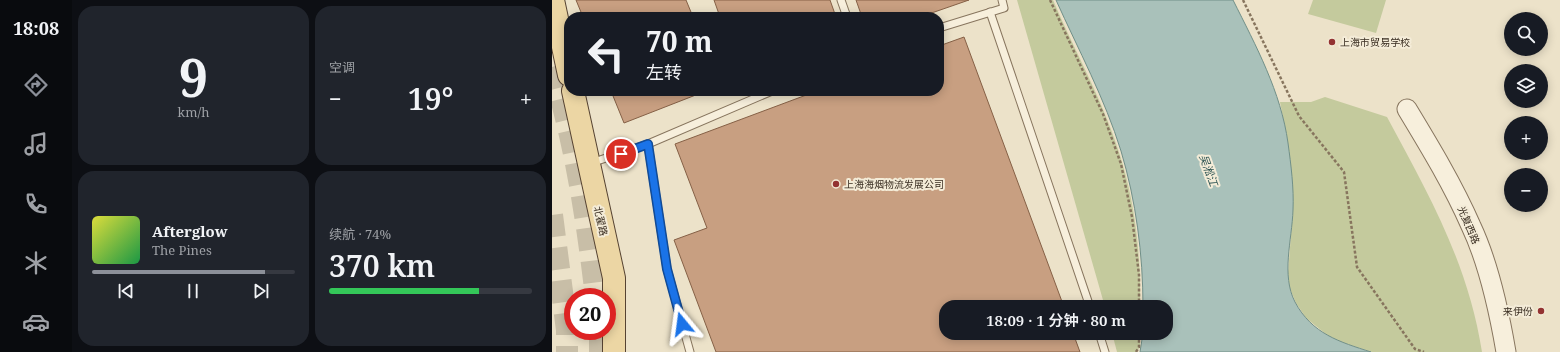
<!DOCTYPE html>
<html lang="zh">
<head>
<meta charset="utf-8">
<style>
	body { margin:0; font-family:"Noto Serif","Noto Sans SC",serif; background:#20242c; color:#f1f3f6; height:100vh; display:flex; flex-direction:column; font-size:15px; white-space:nowrap }
	* { box-sizing:border-box; margin:0 }
	p { font-size:13px; color:#9ea1a6 }
	.icon { flex:none; width:22px; height:22px; fill:none; stroke:currentColor; stroke-width:2; stroke-linecap:round; stroke-linejoin:round }
	.map { position:relative; flex:1; overflow:hidden }
	.side { display:flex; flex-direction:column; gap:6px; padding:6px; background:#0d0f14; width:480px }
	.side>* { flex:none }
	.hud { position:absolute; left:12px; top:12px; width:380px; height:84px; border-radius:16px; box-shadow:0 2px 10px #0003; background:#171b24; color:#f1f3f6; overflow:hidden }
	.tools { position:absolute; left:952px; top:12px; display:grid; gap:8px }
	.tools a { display:grid; place-items:center; width:44px; height:44px; border-radius:50%; background:#171b24; box-shadow:0 2px 10px #0003; font-size:20px }
	.speed { position:absolute; left:12px; top:288px; display:flex; gap:8px; font-size:20px; font-weight:700; text-align:center }
	.speed>* { display:grid; place-content:center; width:52px; height:52px; border-radius:50%; background:#171b24; box-shadow:0 2px 10px #0003; line-height:1 }
	.speed .limit { border:6px solid #d22; background:#fff; color:#111 }
	.pin { position:absolute; display:grid; place-items:center; width:34px; height:34px; color:#fff; margin:-17px; border:2px solid #fff; border-radius:50%; box-shadow:0 1px 4px #0007 }
	.me { position:absolute; width:44px; margin:-22px; rotate:344deg; stroke-linejoin:round; filter:drop-shadow(0 0 3px #0008) }
	.turn { display:flex; align-items:center; gap:14px; height:84px; padding:0 16px; font-size:18px }
	.turn .icon { width:52px; height:52px; stroke-width:2.5 }
	.turn b { display:block; font-size:28px; line-height:34px }
	.big { font-size:30px; font-weight:600; line-height:1.1 }
	.side .widget { flex:1; display:flex; flex-direction:column; justify-content:center; gap:6px; min-width:0; padding:0 14px; border-radius:16px; background:#20242c }
	.side .dial { align-items:center; gap:0 }
	.dial b { font-size:52px; line-height:1 }
	.song { display:flex; align-items:center; gap:12px }
	.cover { width:48px; height:48px; border-radius:6px; background:linear-gradient(135deg,hsl(60 70% 55%),hsl(140 70% 35%)) }
	.played { height:4px; border-radius:2px; background:linear-gradient(90deg,#8c9099 85%,#363941 85%) }
	.keys { display:flex; justify-content:space-around; direction:ltr }
	.heat { display:flex; justify-content:space-between; align-items:center; font-size:22px; direction:ltr }
	.charge { height:6px; border-radius:3px; background:linear-gradient(90deg,#34c759 74%,#363941 0) }
	.side .tiles { flex:1; display:grid; gap:6px; grid-template-columns:repeat(2,1fr) }
	.trip { position:absolute; left:387px; top:300px; width:234px; height:40px; border-radius:16px; background:#171b24; box-shadow:0 2px 10px #0003; font-weight:600; line-height:40px; text-align:center }
	main { display:flex; flex:1; min-height:0 }
	.tab-bar { display:flex; flex-direction:column; width:72px; justify-content:space-around; align-items:center; background:#090b0e; color:#9ea1a6 }
	.tab-bar .icon { width:28px; height:28px }
	.tab-bar .on { color:#8c9099 }
	.tab-bar b { font-size:18px; color:#f1f3f6 }
	.map>svg:first-child { display:block }
	.green { fill:#c4ca9d }
	.water { fill:#a9c1ba; stroke:#708f88 }
	.building { fill:#c89f81; stroke:#856046 }
	.lines { fill:none; stroke-linecap:round; stroke-linejoin:round }
	.trunk-tunnel { stroke:#c8bea7; stroke-width:22; stroke-dasharray:22 11; stroke-linecap:butt }
	.service-casing { stroke:#87755e; stroke-width:9 }
	.tertiary-casing { stroke:#87755e; stroke-width:21 }
	.primary-casing { stroke:#564332; stroke-width:24 }
	.path { stroke:#87755e; stroke-width:2.5; stroke-dasharray:3 2; stroke-linecap:butt }
	.service { stroke:#f7efdc; stroke-width:7 }
	.tertiary { stroke:#f7efdc; stroke-width:19 }
	.primary { stroke:#ecd6a4; stroke-width:22 }
	.route-casing { stroke:#114b97; stroke-width:10 }
	.route { stroke:#1a73e8; stroke-width:7 }
	.poi-dot { fill:#933332; stroke:#f4ecd8; stroke-width:1.5 }
	.labels { text-anchor:middle; dominant-baseline:central; stroke-width:4; stroke-linejoin:round; paint-order:stroke }
	.poi-label { font-size:10px; fill:#392d21; stroke:#f4ecd8; text-anchor:start }
	.street-label { font-size:10px; fill:#392d21; stroke:#f4ecd8 }
	.water-label { font-size:11px; font-style:italic; fill:#315755; stroke:#f4ecd8 }
</style>
</head>
<body>
<main>
<nav class="tab-bar">
<b>18:08</b>
<svg class="icon on" aria-label="directions" viewBox="0 0 24 24"><path d="M12 3l9 9-9 9-9-9zM9 14v-3h6M13 9l2 2-2 2"/></svg>
<svg class="icon" aria-label="music" viewBox="0 0 24 24"><path d="M9 18V5l10-2v13"/><circle cx="6" cy="18" r="3"/><circle cx="16" cy="16" r="3"/></svg>
<svg class="icon" aria-label="phone" viewBox="0 0 24 24"><path d="M5 4h4l2 5-3 2q2 4 5 5l2-3 5 2v4C11 20 4 13 5 4z"/></svg>
<svg class="icon" aria-label="climate" viewBox="0 0 24 24"><path d="M12 3v18M4 7l16 10M4 17L20 7"/></svg>
<svg class="icon" aria-label="car" viewBox="0 0 24 24"><path d="M5 17H2v-5l4-1 3-4h7l3 4 3 1v5h-3M9 17h6M6 11h13"/><circle cx="7" cy="17" r="2"/><circle cx="17" cy="17" r="2"/></svg>
</nav>
<section class="side">
<div class="tiles">
<div class="widget dial"><b>9</b><p>km/h</p></div>
<div class="widget"><p>空调</p>
<div class="heat"><a>−</a><b class="big">19°</b><a>+</a></div>
</div>
<div class="widget">
<div class="song"><i class="cover"></i><div><b>Afterglow</b><p>The Pines</p></div></div>
<div class="played"></div>
<div class="keys"><svg class="icon" aria-label="previous" viewBox="0 0 24 24"><path d="M18 5L8 12l10 7zM5 5v14"/></svg><svg class="icon" aria-label="pause" viewBox="0 0 24 24"><path d="M8 5v14M16 5v14"/></svg><svg class="icon" aria-label="next" viewBox="0 0 24 24"><path d="M6 5l10 7-10 7zM19 5v14"/></svg></div>
</div>
<div class="widget"><p>续航 · 74%</p><b class="big">370 km</b><div class="charge"></div></div>
</div>
</section>
<div class="map">
<svg width="1008" height="352" viewBox="0 0 1008 352">
	<rect width="100%" height="100%" fill="#ece2c9"/>
	<g class="green">
		<path d="M465,0h36c23,54 53,106 69,162 14,47 19,97 18,145h-35z"/>
		<polygon points="761,0 834,0 824,33 756,14"/>
		<path d="M773,97l62,20c42,78 81,146 95,235h-111l-39,-13 -26,-21 -10,-15 -6,-14 -2,-15 5,-66 -5,-65 -8,-41h31z"/>
		<polygon points="560,333 588,333 588,346 585,352 565,352"/>
	</g>
	<path class="water" d="M504,0h177c23,46 48,92 55,143 3,22 6,45 5,67 -1,30 -12,65 2,92 17,32 45,40 76,50h-231l3,-19h23v-26h-23c0,-53 -7,-106 -22,-156 -16,-52 -43,-102 -65,-151z"/>
	<g class="building">
		<polygon points="24,0 134,0 141,17 31,17"/>
		<polygon points="162,0 278,0 284,17 168,17"/>
		<polygon points="304,0 417,0 368,17 310,17"/>
		<polygon points="412,37 512,307 394,307 394,333 521,333 528,352 164,352 122,240 155,228 123,144 265,91 387,91 387,46"/>
		<polygon points="59,91 154,91 72,123"/>
	</g>
	<g class="lines">
		<g class="trunk-tunnel">
			<path d="M0,67c23,75 35,152 44,230"/>
			<polyline points="0,215 15,330 15,352"/>
			<polyline points="48,352 48,331"/>
		</g>
		<defs>
			<g id="service">
				<polyline points="289,0 295,17"/>
				<polyline points="438,12 538,307"/>
				<polyline points="387,28 452,8 450,0"/>
				<polyline points="39,163 96,144"/>
				<polyline points="547,333 553,352"/>
				<polyline points="138,352 115,269 96,144 220,91"/>
			</g>
			<path id="tertiary" d="M855,109c23,38 46,76 64,117 18,38 28,85 35,126"/>
			<g id="primary">
				<polyline points="1,0 17,75"/>
				<polyline points="21,91 62,278 62,352"/>
			</g>
		</defs>
		<use href="#service" class="service-casing"/>
		<use href="#tertiary" class="tertiary-casing"/>
		<use href="#primary" class="primary-casing"/>
		<g class="path">
			<polyline points="498,0 551,114 569,164 580,217 587,275 587,307"/>
			<polyline points="691,0 747,116 792,172 805,267 863,349 872,352"/>
			<polyline points="584,352 587,347 587,333"/>
		</g>
		<use href="#service" class="service"/>
		<use href="#tertiary" class="tertiary"/>
		<use href="#primary" class="primary"/>
	</g>
	<g class="lines">
		<defs>
			<polyline id="route" points="69,154 96,144 115,269 130,324"/>
		</defs>
		<use href="#route" class="route-casing"/>
		<use href="#route" class="route"/>
	</g>
	<g class="poi-dot">
		<circle cx="780" cy="42" r="4"/>
		<circle cx="284" cy="184" r="4"/>
		<circle cx="989" cy="311" r="4"/>
	</g>
	<g class="labels">
		<g class="poi-label">
			<text x="788" y="42">上海市贸易学校</text>
			<text x="292" y="184">上海海烟物流发展公司</text>
			<text x="981" y="311" text-anchor="end">来伊份</text>
		</g>
		<g class="street-label">
			<text transform="translate(49 221) rotate(77)">北翟路</text>
			<text transform="translate(917 225) rotate(67)">光复西路</text>
		</g>
		<g class="water-label">
			<text transform="translate(657 170) rotate(70)">吴淞江</text>
		</g>
	</g>
</svg>
<div class="tools">
<a><svg class="icon" aria-label="search" viewBox="0 0 24 24"><circle cx="10" cy="10" r="6"/><path d="M15 15l6 6"/></svg></a>
<a><svg class="icon" aria-label="layers" viewBox="0 0 24 24"><path d="M12 4l9 5-9 5-9-5zM3 14l9 5 9-5"/></svg></a>
<a>+</a>
<a>−</a>
</div>
<div class="speed"><div class="limit">20</div></div>
<div class="pin" style="left:69px;top:154px;background:#d93025"><svg class="icon" aria-label="arrive" viewBox="0 0 24 24"><path d="M6 21V4h12l-3 4 3 4H6"/></svg></div>
<svg class="me" style="left:130px;top:324px" viewBox="-20 -20 40 40"><path d="M0-17L14 15 0 8-14 15z" fill="#1a73e8" stroke="#fff" stroke-width="4"/></svg>
<div class="trip">18:09 · 1 分钟 · 80 m</div>
<div class="hud">
<div class="turn"><svg class="icon" aria-label="left" viewBox="0 0 24 24"><path d="M17 20v-9H6M10 6l-5 5 5 5"/></svg><div><b>70 m</b>左转</div></div>
</div>
</div>
</main>
</body>
</html>
